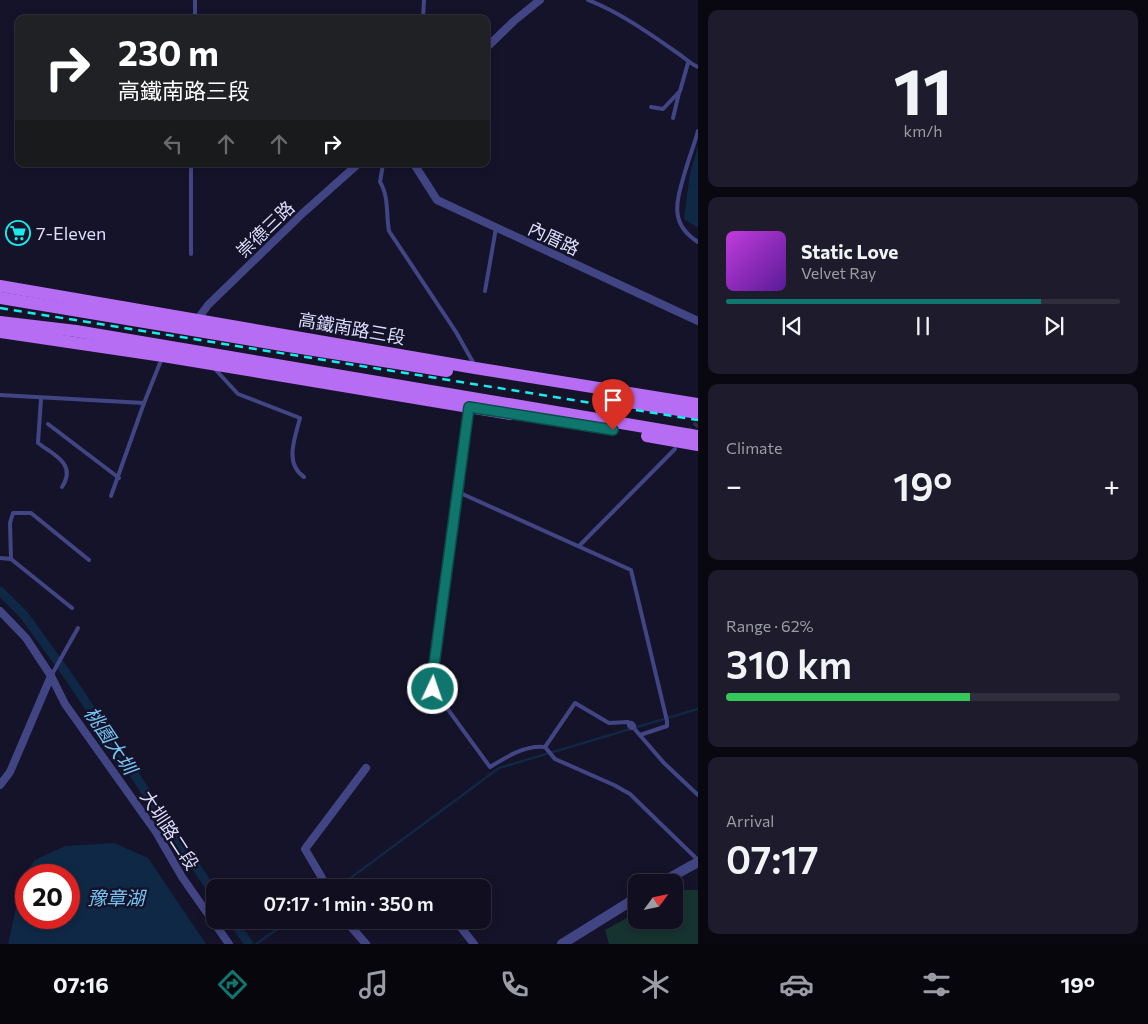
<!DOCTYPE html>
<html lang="en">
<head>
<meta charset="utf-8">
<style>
	body { margin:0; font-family:Commissioner,"Noto Sans TC",sans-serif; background:#1e1c2c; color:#f1f3f6; height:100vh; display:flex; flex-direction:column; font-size:19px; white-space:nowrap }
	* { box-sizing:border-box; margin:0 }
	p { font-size:16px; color:#9c9ca4 }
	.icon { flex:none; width:28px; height:28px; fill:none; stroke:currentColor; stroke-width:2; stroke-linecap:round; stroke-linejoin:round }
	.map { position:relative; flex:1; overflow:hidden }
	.side { display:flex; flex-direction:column; gap:10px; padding:10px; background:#090811; width:450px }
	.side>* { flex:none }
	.banner { position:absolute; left:15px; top:15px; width:475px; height:152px; border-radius:10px; box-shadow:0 2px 8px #0003,0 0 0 1px #302e3d; background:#202124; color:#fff; overflow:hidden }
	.needle { width:32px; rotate:57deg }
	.fabs { position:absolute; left:628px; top:874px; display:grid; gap:10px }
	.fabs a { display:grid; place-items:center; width:55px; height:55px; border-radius:10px; background:#100e1f; box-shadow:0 2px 8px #0003,0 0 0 1px #302e3d; font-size:25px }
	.speed { position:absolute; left:15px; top:864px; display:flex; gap:10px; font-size:25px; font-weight:700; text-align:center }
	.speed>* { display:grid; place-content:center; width:65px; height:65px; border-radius:50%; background:#100e1f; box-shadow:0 2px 8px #0003,0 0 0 1px #302e3d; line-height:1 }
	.speed .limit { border:8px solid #d22; background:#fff; color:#111 }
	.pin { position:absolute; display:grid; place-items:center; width:42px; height:42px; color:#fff; margin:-51px -21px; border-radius:50% 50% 50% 0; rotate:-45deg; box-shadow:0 0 5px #0007 }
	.pin .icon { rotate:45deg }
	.me { position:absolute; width:55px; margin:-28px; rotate:3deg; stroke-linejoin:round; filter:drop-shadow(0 0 4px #0008) }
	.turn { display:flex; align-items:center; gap:18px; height:105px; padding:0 20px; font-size:22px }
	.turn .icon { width:65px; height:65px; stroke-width:2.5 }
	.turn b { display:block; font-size:35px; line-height:42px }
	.lanes { display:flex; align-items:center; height:48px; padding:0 20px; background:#0003; justify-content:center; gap:25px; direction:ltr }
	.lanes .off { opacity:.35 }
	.big { font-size:38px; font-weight:600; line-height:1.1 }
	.side .card { flex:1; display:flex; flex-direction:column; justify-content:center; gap:8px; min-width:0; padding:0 18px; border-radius:10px; background:#1e1c2c }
	.side .dial { align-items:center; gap:0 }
	.dial b { font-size:65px; line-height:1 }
	.song { display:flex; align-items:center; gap:15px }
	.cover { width:60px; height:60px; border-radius:8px; background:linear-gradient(135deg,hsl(290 70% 55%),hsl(270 70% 35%)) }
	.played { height:5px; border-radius:2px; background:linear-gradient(90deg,#0f766e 80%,#302e3d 80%) }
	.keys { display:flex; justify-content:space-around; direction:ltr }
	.heat { display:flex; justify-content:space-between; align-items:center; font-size:28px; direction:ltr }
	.charge { height:8px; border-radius:4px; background:linear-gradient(90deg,#34c759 62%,#302e3d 0) }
	.trip { position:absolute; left:206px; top:879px; width:285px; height:50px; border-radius:10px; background:#100e1f; box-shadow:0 2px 8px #0003,0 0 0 1px #302e3d; font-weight:600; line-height:50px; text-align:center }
	.dock { display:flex; height:80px; justify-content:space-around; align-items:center; background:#06060c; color:#9c9ca4 }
	.dock .icon { width:35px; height:35px }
	.dock .on { color:#0f766e }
	.dock b { font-size:22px; color:#f1f3f6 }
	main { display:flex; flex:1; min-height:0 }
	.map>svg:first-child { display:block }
	.green { fill:#16332f }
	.water { fill:#0f2845; fill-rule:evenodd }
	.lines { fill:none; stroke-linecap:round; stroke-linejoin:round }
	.stream { stroke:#0f2845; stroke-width:2.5 }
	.canal { stroke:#0f2845; stroke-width:9 }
	.minor-tunnel { stroke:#333149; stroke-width:8; stroke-dasharray:8 4; stroke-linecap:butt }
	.service { stroke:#424584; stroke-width:4 }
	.minor { stroke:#424584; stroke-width:8 }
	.tertiary { stroke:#424584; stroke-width:10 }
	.primary { stroke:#b66df4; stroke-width:12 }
	.rail { stroke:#19ebed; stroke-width:2.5; stroke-dasharray:8 6; stroke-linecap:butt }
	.route-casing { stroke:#0a4d48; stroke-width:12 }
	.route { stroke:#0f766e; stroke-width:9 }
	.labels { text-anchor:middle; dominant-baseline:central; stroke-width:5; stroke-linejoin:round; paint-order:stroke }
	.street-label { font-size:18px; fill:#deddfc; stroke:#151329 }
	.poi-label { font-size:18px; fill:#deddfc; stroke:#151329; text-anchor:start }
	.water-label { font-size:19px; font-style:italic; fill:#74c4f4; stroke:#151329 }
</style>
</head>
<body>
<main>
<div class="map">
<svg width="698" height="944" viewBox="0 0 698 944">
	<rect width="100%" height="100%" fill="#151329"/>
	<polygon class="green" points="680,890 698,890 698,944 609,944 605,930 636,913 636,920 674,920 674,893"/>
	<g class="water">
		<polygon points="698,147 698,228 684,219 690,173"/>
		<path d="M114,843l34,15 58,86h-198l15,-68 12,-16 30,-14zM26,875h43v43h-43z"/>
	</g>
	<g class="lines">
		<g class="stream">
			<polyline points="337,888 499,768 698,709"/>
			<polyline points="256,944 290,920"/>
		</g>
		<g class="canal">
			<polyline points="0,591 24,615 69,677 215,895"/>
			<polyline points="232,920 249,944"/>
		</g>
		<polyline class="minor-tunnel" points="688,436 698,424"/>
		<g class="service">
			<path d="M588,0c31,12 61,33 88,52 8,5 13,11 22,15"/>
			<polyline points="195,19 195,0"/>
			<polyline points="423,19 424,0"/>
			<polyline points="651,107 663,109 680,91 688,63"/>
			<polyline points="673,118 679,93"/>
			<path d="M698,131c-4,14 -9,27 -13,41 -8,28 -17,51 13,70"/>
			<polyline points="191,164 191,254"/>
			<path d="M383,164l-3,18c9,14 6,33 9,49l67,101 18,32"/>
			<polyline points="485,291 496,228"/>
			<path d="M215,369l23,25 62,24c-5,20 -16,45 4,59"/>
			<polyline points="0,395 144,403"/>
			<path d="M41,399l-3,44c16,12 39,21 24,44"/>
			<path d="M469,409l-37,270 1,10 57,78c16,-10 35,-22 55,-20"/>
			<polyline points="48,424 119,478"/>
			<polyline points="458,492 631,570 667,721 667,726 640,735"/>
			<polyline points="111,496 144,403 162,358"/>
			<polyline points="579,546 675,449"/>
			<polyline points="0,558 11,559 72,608"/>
			<polyline points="11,559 10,523 13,513 31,513 89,560"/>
			<polyline points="51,676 78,628"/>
			<polyline points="632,726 664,763 698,795"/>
			<polyline points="545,747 555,759 614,785 630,794 698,860"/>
			<polyline points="545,747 575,703 609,723 628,722 631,725"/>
		</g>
		<g class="minor">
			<polyline points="486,48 514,21 540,0"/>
			<polyline points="414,164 437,200 698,321"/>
			<polyline points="197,320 208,305 303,213 358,164"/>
			<polyline points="0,611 26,638 51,676 65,704 156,832 182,877 229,944"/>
			<polyline points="631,725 632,726"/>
			<polyline points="0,785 10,772 51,676"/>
			<polyline points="325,888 322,878 305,849 366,768"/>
			<polyline points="345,920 366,944"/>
			<polyline points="455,920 474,944"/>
		</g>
		<g class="tertiary">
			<polyline points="662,882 698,862"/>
			<polyline points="562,944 636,898"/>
		</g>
		<g class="primary">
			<polyline points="0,286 475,368 698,404"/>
			<polyline points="0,298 282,345 447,371"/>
			<polyline points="0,322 76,331 698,436"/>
			<polyline points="0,332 163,356 511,414"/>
			<polyline points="604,398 698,413"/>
			<polyline points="647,436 698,445"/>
		</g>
		<polyline class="rail" points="0,308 698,420"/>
	</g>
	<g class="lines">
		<defs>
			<polyline id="route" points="433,689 432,680 469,407 613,430"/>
		</defs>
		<use href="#route" class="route-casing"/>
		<use href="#route" class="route"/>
	</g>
	<defs>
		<symbol id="supermarket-ring" viewBox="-11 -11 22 22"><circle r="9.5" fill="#151329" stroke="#19ebed" stroke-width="1.5"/><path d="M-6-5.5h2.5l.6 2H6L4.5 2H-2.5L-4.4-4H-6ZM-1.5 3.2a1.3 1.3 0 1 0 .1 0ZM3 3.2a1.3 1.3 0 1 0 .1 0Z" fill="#19ebed"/></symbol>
	</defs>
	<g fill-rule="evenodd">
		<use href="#supermarket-ring" x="4" y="219" width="28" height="28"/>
	</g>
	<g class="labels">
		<g class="street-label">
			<text transform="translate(265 229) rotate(-44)">崇德三路</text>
			<text transform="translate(554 238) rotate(25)">內厝路</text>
			<text transform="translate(352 328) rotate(10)">高鐵南路三段</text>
			<text transform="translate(170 830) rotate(57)">大圳路二段</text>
		</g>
		<g class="poi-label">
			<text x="36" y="233">7-Eleven</text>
		</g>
		<g class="water-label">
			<text transform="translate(111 740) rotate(56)">桃園大圳</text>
			<text x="116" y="897">豫章湖</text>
		</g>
	</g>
</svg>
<div class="fabs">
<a><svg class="needle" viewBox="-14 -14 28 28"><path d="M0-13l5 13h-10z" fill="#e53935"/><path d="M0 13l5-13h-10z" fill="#9c9ca4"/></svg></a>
</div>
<div class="speed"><div class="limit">20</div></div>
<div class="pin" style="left:613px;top:430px;background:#d93025"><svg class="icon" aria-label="arrive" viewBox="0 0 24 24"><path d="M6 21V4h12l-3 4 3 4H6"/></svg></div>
<svg class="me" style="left:433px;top:689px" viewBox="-20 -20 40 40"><circle r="17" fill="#0f766e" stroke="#fff" stroke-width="3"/><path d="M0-11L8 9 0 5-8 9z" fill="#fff"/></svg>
<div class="trip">07:17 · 1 min · 350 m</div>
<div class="banner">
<div class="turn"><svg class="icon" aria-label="right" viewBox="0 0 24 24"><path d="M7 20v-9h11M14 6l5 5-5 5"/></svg><div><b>230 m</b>高鐵南路三段</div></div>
<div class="lanes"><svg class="icon off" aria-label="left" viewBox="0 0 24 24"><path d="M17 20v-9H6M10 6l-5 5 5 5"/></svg><svg class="icon off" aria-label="ahead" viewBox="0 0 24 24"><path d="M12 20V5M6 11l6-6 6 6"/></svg><svg class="icon off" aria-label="ahead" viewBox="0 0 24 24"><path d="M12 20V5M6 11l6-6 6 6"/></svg><svg class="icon" aria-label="right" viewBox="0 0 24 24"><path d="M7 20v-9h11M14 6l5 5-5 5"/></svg></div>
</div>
</div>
<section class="side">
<div class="card dial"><b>11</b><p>km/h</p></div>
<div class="card">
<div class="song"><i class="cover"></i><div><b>Static Love</b><p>Velvet Ray</p></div></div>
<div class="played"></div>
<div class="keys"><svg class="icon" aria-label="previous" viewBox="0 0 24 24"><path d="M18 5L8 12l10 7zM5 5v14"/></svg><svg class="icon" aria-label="pause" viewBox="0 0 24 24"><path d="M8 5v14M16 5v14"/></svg><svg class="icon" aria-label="next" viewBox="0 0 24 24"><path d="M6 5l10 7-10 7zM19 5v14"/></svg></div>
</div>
<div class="card"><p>Climate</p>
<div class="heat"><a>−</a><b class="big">19°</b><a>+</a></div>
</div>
<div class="card"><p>Range · 62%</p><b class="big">310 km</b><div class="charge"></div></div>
<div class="card"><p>Arrival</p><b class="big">07:17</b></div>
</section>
</main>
<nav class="dock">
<b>07:16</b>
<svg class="icon on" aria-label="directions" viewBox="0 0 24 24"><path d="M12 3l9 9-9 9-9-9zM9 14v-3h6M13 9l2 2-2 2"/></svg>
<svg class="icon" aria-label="music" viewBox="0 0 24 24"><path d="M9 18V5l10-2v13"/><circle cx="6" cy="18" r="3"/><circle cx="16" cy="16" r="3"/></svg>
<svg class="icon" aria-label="phone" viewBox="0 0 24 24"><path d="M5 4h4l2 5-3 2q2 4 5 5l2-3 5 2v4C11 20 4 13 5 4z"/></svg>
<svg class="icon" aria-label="climate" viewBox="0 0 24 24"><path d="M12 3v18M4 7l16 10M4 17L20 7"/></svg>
<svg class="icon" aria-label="car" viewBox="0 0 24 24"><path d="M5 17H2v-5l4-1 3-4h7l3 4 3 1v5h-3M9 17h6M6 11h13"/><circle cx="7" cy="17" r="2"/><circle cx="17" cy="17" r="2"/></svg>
<svg class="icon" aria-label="filters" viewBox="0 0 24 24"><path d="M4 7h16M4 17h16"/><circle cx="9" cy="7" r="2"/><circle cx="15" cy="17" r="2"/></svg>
<b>19°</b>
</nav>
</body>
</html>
